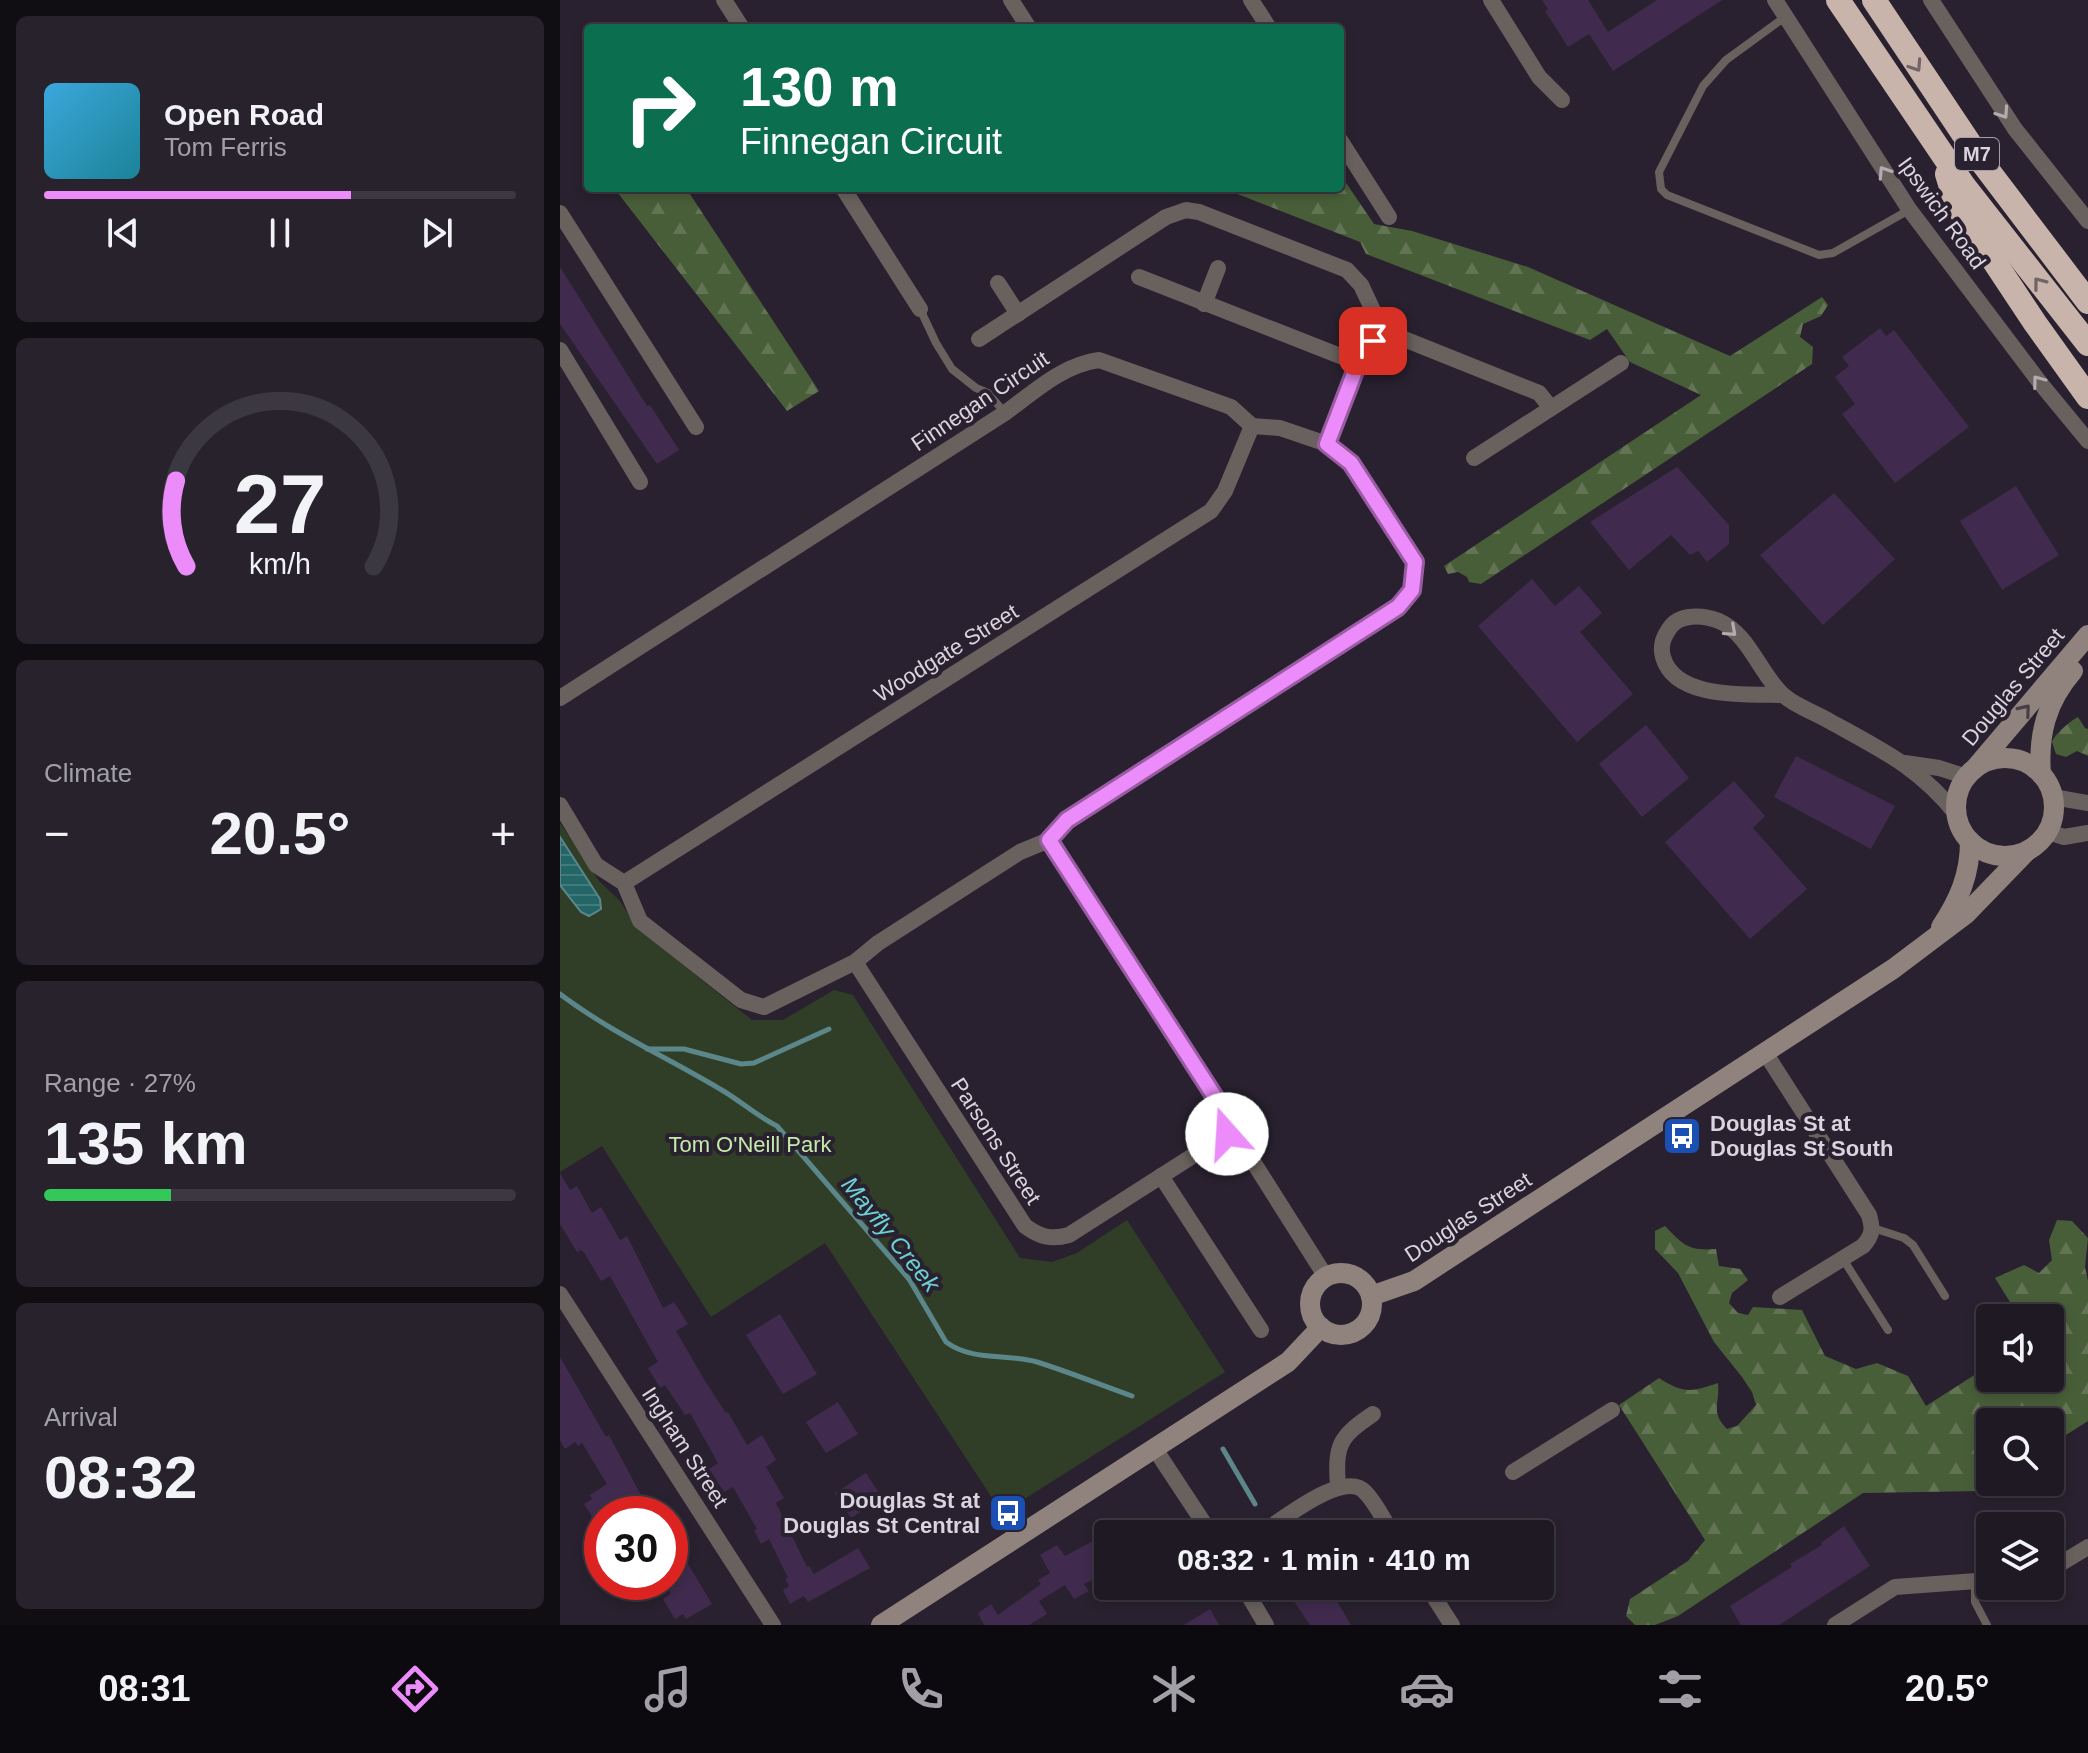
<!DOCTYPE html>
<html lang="en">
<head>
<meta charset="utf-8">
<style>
	body { margin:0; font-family:Helvetica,sans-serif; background:#27222b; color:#f1f3f6; height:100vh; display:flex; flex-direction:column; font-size:30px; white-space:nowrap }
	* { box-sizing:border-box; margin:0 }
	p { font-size:26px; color:#a1a0a6 }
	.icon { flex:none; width:44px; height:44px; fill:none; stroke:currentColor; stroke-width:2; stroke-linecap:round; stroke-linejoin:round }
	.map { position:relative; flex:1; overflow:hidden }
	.drawer { display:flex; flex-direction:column; gap:16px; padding:16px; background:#110e13; width:560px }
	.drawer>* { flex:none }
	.top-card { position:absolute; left:24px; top:24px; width:760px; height:168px; border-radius:8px; box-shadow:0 4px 12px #0003,0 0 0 2px #3c3841; background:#0b6e4f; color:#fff; overflow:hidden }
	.controls { position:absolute; left:1416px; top:1304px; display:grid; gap:16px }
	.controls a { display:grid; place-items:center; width:88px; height:88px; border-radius:8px; background:#1f1923; box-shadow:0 4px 12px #0003,0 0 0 2px #3c3841; font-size:40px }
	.speed { position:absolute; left:24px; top:1496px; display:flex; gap:16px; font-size:40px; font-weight:700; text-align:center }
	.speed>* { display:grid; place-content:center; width:104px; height:104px; border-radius:50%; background:#1f1923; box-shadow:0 4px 12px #0003,0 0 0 2px #3c3841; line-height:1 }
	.speed .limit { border:12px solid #d22; background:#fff; color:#111 }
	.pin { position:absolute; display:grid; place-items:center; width:68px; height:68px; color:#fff; margin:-34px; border-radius:16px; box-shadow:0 4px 12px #0006 }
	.me { position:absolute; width:88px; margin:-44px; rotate:341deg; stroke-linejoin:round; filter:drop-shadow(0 0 6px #0008) }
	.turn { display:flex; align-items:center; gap:28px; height:168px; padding:0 24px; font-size:36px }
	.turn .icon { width:104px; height:104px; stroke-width:2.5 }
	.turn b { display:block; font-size:56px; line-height:68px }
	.big { font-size:60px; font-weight:700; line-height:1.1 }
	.drawer .tile { flex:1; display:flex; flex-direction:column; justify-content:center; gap:12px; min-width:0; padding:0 28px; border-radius:12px; background:#27222b }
	.drawer .dial { align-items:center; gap:0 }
	.dial svg { height:208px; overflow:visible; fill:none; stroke:#3c3841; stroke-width:7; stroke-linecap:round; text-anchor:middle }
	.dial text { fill:#f1f3f6; stroke:none }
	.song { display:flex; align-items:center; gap:24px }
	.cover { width:96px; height:96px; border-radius:12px; background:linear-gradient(135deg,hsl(200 70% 55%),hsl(190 70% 35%)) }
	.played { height:8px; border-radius:4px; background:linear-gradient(90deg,#ec8cfa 65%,#3c3841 65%) }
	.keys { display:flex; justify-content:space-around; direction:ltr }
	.heat { display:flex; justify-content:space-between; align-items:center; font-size:44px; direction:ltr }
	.charge { height:12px; border-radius:6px; background:linear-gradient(90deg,#34c759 27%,#3c3841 0) }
	.trip { position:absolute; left:534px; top:1520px; width:460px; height:80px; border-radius:8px; background:#1f1923; box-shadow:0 4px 12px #0003,0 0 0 2px #3c3841; font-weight:700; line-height:80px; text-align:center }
	.tabs { display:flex; height:128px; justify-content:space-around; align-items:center; background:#0c0a0e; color:#a1a0a6 }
	.tabs .icon { width:56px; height:56px }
	.tabs .current { color:#ec8cfa }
	.tabs b { font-size:36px; color:#f1f3f6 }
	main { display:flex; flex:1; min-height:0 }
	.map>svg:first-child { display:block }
	.green { fill:#313e27 }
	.forest { fill:url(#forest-firs) }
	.water { fill:url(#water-rules); stroke:#5b878b; stroke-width:2 }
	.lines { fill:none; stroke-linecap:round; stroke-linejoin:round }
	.stream { stroke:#5b878b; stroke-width:5 }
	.building { fill:#402b4e }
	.lane { stroke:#69615d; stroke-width:8 }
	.street { stroke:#69615d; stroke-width:16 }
	.secondary { stroke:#90837d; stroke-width:20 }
	.highway { stroke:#c9b4ab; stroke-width:24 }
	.oneway { stroke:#716367 }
	.oneway2 { stroke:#b2acb1 }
	.oneway3 { stroke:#483e46 }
	.route-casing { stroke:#995ba2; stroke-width:20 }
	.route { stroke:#ec8cfa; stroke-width:14 }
	.labels { text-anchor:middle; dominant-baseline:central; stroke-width:8; stroke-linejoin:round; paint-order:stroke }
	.shield { fill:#29212f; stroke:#a59eaa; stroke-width:2 }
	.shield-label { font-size:20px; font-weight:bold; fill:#dad4de }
	.street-label { font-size:22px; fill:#dad4de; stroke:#29212f }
	.poi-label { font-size:22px; font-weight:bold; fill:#dad4de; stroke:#29212f; text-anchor:start }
	.park-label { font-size:22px; fill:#c4eaa9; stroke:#29212f }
	.water-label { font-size:24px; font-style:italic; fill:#6bd1d2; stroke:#29212f }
</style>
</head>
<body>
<main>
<section class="drawer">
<div class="tile">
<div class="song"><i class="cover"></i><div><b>Open Road</b><p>Tom Ferris</p></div></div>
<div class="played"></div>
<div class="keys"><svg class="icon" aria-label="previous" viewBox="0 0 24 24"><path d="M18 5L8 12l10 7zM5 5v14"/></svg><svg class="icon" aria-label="pause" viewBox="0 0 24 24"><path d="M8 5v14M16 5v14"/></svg><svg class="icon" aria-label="next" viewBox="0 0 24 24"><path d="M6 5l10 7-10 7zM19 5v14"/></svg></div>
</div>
<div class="tile dial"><svg viewBox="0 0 100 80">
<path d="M14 69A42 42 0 1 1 86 69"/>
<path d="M14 69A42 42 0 0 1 10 36" stroke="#ec8cfa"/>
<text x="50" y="56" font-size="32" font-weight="700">27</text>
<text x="50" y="72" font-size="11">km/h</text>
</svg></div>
<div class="tile"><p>Climate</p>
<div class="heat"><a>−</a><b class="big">20.5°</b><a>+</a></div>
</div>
<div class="tile"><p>Range · 27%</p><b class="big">135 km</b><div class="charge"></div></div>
<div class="tile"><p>Arrival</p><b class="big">08:32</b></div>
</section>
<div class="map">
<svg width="1528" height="1625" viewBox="0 0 1528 1625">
	<defs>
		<pattern id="forest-firs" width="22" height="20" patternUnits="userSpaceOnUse" patternTransform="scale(2)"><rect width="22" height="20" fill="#485e38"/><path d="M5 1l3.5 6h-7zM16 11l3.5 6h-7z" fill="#627454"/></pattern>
		<pattern id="water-rules" width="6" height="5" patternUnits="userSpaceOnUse" patternTransform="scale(2)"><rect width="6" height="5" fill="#246667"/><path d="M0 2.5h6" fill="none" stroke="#437b7c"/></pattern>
	</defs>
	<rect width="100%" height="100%" fill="#29212f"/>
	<polygon class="green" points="0,823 39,881 59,900 80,931 192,1020 223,1020 274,990 293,995 460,1258 492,1262 517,1253 567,1220 665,1372 442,1513 265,1243 151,1317 42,1146 0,1172"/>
	<g class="forest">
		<polygon points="780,174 814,224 852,231 968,267 1170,356 1262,297 1268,305 1261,316 1243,324 1240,337 1253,347 1252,364 921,584 909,582 907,577 898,572 888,574 884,566 1141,395 1070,362 1047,329 1030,340 806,254 800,242 662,188 725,188 727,192 734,188 780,188"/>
		<polygon points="54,188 126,188 259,391 227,411"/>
		<path d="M1518,717l7,11 3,1v27l-11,-5 -11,6 -10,-3 -4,-12c3,-8 18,-21 26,-25z"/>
		<path d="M1497,1220l15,1 16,17 -3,29 3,14v140l-38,24v-23h-60v60h4l-14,9 -117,2 -185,123 -23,9h-20l-9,-9 4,-17 58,-38 17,-21 -86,-135 40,-27c25,16 33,14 59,5 2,21 -8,29 9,46l10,-3 19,-21 -4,-13 -10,-15 -28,-35 -36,-69 -23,-24v-18l10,-5c19,20 24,25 51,23l3,17 21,3 8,11 -16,13 -3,10 9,10 10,2 5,-8 49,3 23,46 31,13 21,-6 31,13 18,30 64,-41v13h60v-60h-30l-25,-40 29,-13 15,8 13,-13 -3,-20z"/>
	</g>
	<polygon class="water" points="0,837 40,899 41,909 29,916 21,912 0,885"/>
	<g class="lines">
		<g class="stream">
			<path d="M0,994c53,40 109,64 165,98 18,11 32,24 52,34l132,153 37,63c27,20 61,11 91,20 32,10 64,23 95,34"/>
			<polyline points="87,1049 124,1049 181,1064 194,1063 269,1029"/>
			<polyline points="663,1449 695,1504"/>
		</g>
	</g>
	<g class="building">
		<polygon points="982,0 1028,0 1048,32 1097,0 1162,0 1053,71 1029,34 1008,47 985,11 988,9"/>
		<polygon points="0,267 87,406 90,405 119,450 97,464 0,324"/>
		<polygon points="1320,328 1326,336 1334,330 1409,427 1335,483 1282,414 1295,404 1275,377 1289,366 1282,357"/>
		<polygon points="1117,467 1169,525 1169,544 1147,562 1138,551 1130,555 1111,535 1069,570 1030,522"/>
		<polygon points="1456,486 1499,555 1442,590 1400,521"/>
		<polygon points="1274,493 1335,559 1263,625 1200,555"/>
		<polygon points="972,579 995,606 1019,586 1042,613 1020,632 1073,694 1017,742 918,626"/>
		<polygon points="1086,725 1129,778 1082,817 1039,764"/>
		<polygon points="1236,756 1335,806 1311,849 1214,797"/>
		<polygon points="1174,781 1205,816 1193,828 1247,889 1190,939 1105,842"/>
		<polygon points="0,1173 10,1190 17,1186 32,1213 41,1207 60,1240 67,1236 103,1308 114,1302 128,1324 116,1331 145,1381 166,1413 168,1412 187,1445 202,1435 216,1460 206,1467 224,1498 216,1503 247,1567 249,1566 254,1574 298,1548 310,1568 248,1602 244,1596 230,1604 223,1590 229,1586 225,1579 228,1578 209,1539 201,1544 194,1530 197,1529 173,1487 164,1492 149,1469 158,1463 130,1413 125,1415 105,1385 100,1388 88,1368 98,1362 50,1276 41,1281 25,1254 21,1250 17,1252 0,1224"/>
		<polygon points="220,1314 257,1374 223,1394 186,1335"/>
		<polygon points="0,1357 46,1437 49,1435 91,1514 42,1514 34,1520 24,1504 32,1499 30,1495 47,1484 22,1443 18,1446 15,1442 5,1449 0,1440"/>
		<polygon points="278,1402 298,1434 266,1453 246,1422"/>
		<polygon points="306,1473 322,1498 291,1518 275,1493"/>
		<polygon points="1284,1526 1310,1566 1219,1625 1181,1625 1170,1606 1232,1567 1230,1564 1262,1545 1261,1543"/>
		<polygon points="548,1533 548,1572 524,1584 529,1591 514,1599 505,1585 479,1601 487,1614 469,1625 424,1625 418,1613 431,1604 438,1615 481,1584 478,1580 490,1573 480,1555 497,1545 505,1556"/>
		<polygon points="110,1534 152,1604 126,1619 123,1614 115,1619 103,1599 110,1594"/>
		<polygon points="735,1586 768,1586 791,1625 750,1625 727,1591"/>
		<polygon points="650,1609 659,1625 624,1625"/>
	</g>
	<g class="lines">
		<g class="lane">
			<polyline points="1225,17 1166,60 1143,86 1099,172 1101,189 1107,195 1259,255 1273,253 1349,210"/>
			<polyline points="360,309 376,343 392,369 416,388 428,393 445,413"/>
			<polyline points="1313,1228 1344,1238 1353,1245 1385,1296"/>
			<polyline points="1283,1259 1328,1330"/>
			<polyline points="1415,1581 1415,1602 1427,1625"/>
		</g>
		<g class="street">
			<polyline points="164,0 182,28"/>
			<polyline points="451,0 469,28"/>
			<polyline points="691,0 709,28"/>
			<polyline points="931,0 979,77 1002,100"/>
			<polyline points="1215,0 1349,209 1481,384 1528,441"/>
			<polyline points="1371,0 1455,129 1528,221"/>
			<polyline points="780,140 829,217"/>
			<polyline points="283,188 360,309"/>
			<polyline points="0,213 136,427"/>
			<polyline points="579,277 798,363"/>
			<polyline points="438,283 458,314"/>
			<polyline points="644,304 658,268"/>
			<polyline points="419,339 606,217 626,210 639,212 787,270 801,285 825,336"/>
			<polyline points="0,350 80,482"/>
			<path d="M767,444c9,-24 29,-91 48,-103 8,-6 15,-5 24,-4l140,56 12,15"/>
			<polyline points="914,458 1061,363"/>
			<path d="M1223,695c-35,-1 -108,5 -120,-38 -3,-11 0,-19 6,-28 10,-16 34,-14 50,-8 30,13 41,53 64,74 12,11 33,18 48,27 51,28 89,46 126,93"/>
			<path d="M0,698l445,-285c29,-21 57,-48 94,-53l132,47 21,19 28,2 47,16 24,19 64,99 -3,28 -14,17 -331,213 -18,20 -29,12 -142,91 -23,19 -91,45 -23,-7 -101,-79 -16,-38 -28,-18 -36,-60"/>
			<polyline points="1345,763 1379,768 1407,777"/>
			<polyline points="1493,797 1528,803"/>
			<polyline points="1488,832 1504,837 1528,833"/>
			<polyline points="489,840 662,1108 667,1134 692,1160 766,1277"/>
			<polyline points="64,883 651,511 665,491 692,426"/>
			<path d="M295,962l170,264c15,11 26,14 44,9l158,-101"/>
			<path d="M1206,1054l103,161c4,14 4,20 -6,31l-83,51"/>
			<polyline points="601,1176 701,1330"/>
			<polyline points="0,1294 213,1625"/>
			<polyline points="595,1449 651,1534"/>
			<polyline points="953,1472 1052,1410"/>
			<path d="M778,1486c-3,-41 1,-49 35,-72"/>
			<path d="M700,1534c21,-13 84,-65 105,-42 11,11 19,29 28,42"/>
			<polyline points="1490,1570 1528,1547"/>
			<polyline points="683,1586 706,1625"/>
			<polyline points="867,1586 892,1625"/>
			<polyline points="1275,1625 1335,1587 1430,1580"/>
		</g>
		<g class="secondary">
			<circle cx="1445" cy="807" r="49"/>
			<polyline points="1417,766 1528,635"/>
			<path d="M1481,774c-3,-39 5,-72 32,-103"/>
			<path d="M1381,927c18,-27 29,-52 29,-86"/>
			<circle cx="781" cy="1304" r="31"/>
			<polyline points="811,1296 854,1281 1333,969 1406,914 1466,852"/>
			<polyline points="321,1625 728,1362 761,1327"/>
		</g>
		<g class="highway">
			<polyline points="1278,0 1404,186 1528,344"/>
			<polyline points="1314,0 1424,165 1528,302"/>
			<polyline points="1387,174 1396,204 1475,323 1528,397"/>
		</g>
	</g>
	<defs><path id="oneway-chevron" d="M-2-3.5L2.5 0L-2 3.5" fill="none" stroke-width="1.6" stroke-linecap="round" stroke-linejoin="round" transform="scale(2)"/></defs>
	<g class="oneway">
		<use href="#oneway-chevron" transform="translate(1356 66) rotate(57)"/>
		<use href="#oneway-chevron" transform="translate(1479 283) rotate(-128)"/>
	</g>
	<g class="oneway2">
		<use href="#oneway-chevron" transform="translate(1443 113) rotate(56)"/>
		<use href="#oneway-chevron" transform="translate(1324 172) rotate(-123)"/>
		<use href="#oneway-chevron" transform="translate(1478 381) rotate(-127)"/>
		<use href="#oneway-chevron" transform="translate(1171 631) rotate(42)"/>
	</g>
	<use class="oneway3" href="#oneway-chevron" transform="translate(1465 710) rotate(-50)"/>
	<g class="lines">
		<defs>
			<polyline id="route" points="667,1134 662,1108 489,840 507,820 838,607 852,590 855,562 791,463 767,444 802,353 813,341"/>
		</defs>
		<use href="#route" class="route-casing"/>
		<use href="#route" class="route"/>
	</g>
	<defs>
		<symbol id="bus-square" viewBox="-11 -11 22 22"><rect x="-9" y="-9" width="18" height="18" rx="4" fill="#1a4fb4" stroke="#29212f"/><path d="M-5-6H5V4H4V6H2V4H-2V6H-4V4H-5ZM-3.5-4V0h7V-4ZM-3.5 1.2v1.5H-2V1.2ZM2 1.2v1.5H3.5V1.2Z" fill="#fff"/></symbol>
	</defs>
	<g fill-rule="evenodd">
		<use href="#bus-square" x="1100" y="1114" width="44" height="44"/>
		<use href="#bus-square" x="426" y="1491" width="44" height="44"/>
	</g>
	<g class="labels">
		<rect class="shield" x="1395" y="138" width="44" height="32" rx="6"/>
		<g class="shield-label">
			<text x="1417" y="154">M7</text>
		</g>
		<g class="street-label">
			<text transform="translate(1382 213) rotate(54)">Ipswich Road</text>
			<text transform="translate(420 401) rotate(-34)">Finnegan Circuit</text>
			<text transform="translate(386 653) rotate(-32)">Woodgate Street</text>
			<text transform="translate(1453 687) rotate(-50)">Douglas Street</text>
			<text transform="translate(436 1141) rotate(57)">Parsons Street</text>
			<text transform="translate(908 1217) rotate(-33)">Douglas Street</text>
			<text transform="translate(125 1447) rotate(57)">Ingham Street</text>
		</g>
		<g class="poi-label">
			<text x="1150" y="1123">Douglas St at<tspan x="1150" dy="25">Douglas St South</tspan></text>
			<text x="420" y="1500" text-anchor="end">Douglas St at<tspan x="420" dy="25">Douglas St Central</tspan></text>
		</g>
		<g class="park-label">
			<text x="190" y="1144">Tom O'Neill Park</text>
		</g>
		<g class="water-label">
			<text transform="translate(331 1234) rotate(51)">Mayfly Creek</text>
		</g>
	</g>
</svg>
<div class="controls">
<a><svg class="icon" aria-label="sound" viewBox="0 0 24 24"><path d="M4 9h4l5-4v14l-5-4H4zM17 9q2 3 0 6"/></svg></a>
<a><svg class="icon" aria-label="search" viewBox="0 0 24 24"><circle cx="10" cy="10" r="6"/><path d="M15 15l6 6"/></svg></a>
<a><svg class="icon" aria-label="layers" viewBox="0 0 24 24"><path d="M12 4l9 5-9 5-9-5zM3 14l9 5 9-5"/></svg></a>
</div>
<div class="speed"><div class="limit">30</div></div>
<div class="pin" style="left:813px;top:341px;background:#d93025"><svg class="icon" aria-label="arrive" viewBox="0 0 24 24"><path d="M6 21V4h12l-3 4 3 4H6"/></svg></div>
<svg class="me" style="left:667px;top:1134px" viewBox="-20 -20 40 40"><circle r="19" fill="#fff"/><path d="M0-13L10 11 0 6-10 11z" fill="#ec8cfa"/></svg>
<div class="trip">08:32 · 1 min · 410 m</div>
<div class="top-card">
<div class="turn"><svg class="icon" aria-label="right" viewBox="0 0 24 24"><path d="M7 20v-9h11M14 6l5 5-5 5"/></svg><div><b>130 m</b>Finnegan Circuit</div></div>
</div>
</div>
</main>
<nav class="tabs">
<b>08:31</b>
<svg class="icon current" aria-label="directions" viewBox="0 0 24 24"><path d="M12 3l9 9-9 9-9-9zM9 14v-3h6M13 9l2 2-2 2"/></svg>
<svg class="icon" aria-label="music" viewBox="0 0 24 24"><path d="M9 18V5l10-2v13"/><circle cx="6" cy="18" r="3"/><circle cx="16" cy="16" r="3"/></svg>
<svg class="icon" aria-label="phone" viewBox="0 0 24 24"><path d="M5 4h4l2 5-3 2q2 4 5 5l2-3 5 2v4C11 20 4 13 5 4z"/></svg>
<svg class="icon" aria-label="climate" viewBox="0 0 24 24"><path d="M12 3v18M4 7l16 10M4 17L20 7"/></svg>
<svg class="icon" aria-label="car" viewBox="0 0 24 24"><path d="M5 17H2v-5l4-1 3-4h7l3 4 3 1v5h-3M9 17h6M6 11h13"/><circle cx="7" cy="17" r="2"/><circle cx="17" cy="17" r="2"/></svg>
<svg class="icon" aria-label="filters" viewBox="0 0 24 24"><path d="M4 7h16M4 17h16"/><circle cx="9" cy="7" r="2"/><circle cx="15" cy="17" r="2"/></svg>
<b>20.5°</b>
</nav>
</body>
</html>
